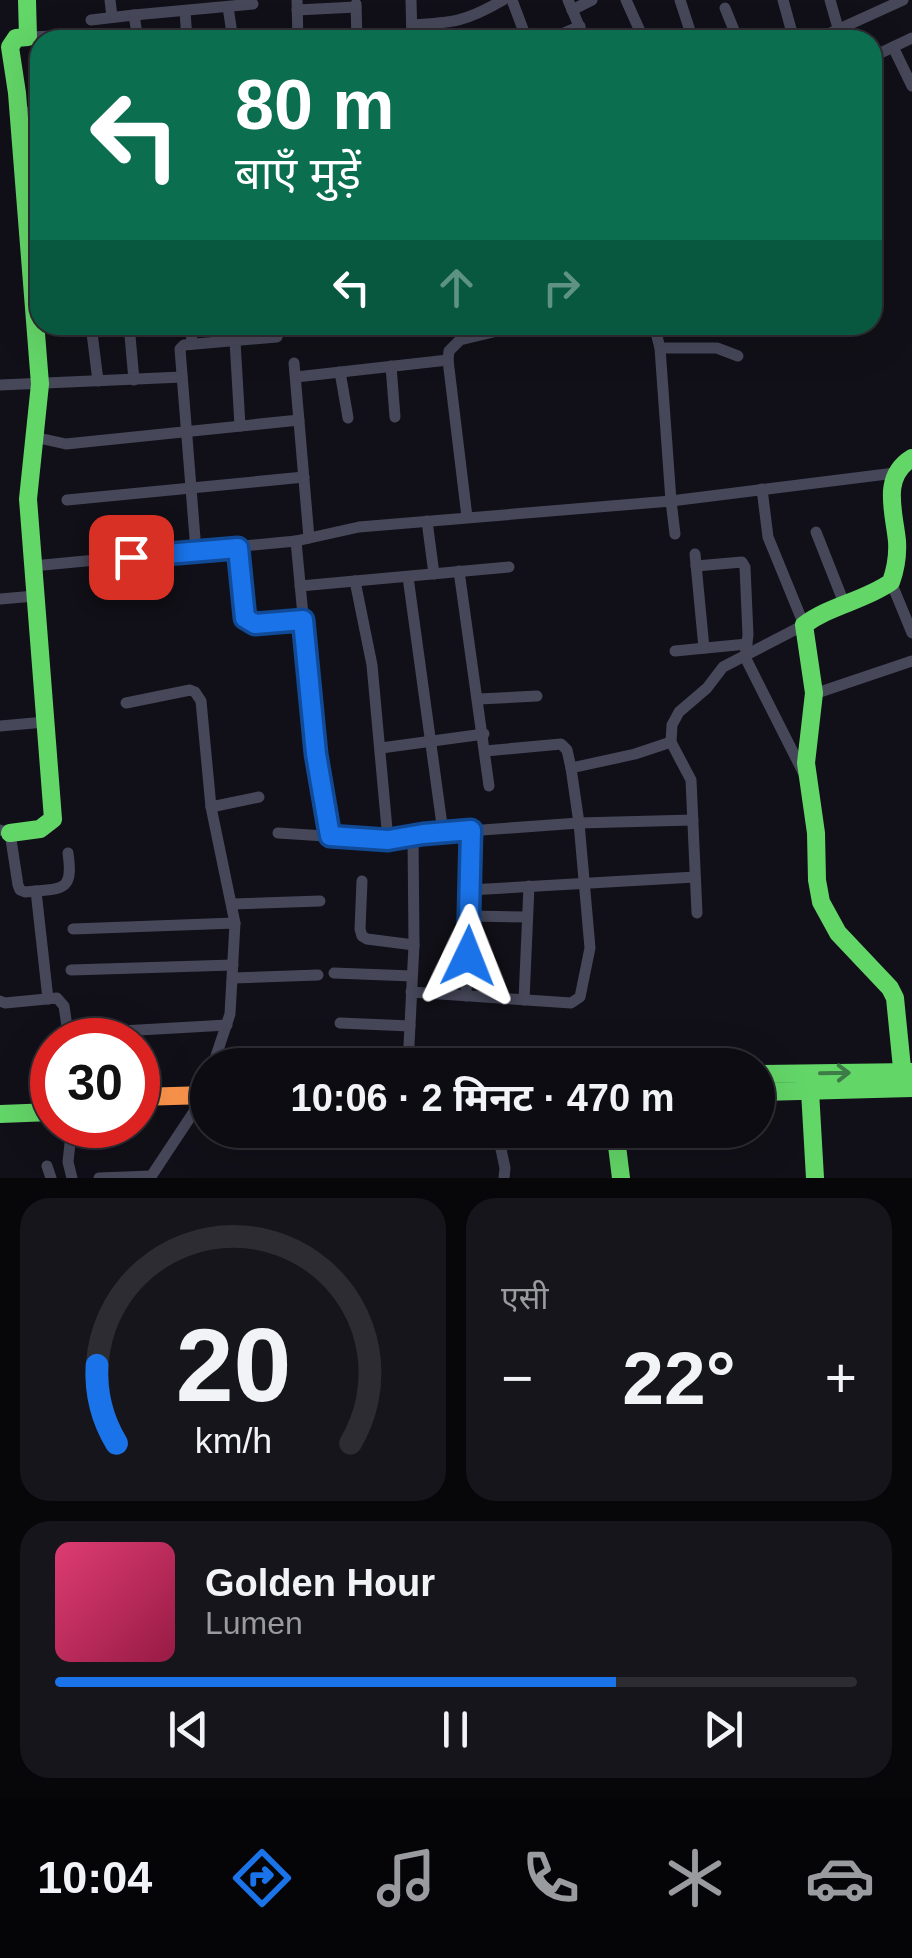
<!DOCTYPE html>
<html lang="hi">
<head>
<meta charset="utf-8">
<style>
	body { margin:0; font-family:Arial,"Noto Sans Devanagari",sans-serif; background:#16151b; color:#f1f3f6; height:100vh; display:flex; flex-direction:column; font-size:38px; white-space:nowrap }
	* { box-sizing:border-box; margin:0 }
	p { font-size:32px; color:#9a9b9f }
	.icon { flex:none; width:55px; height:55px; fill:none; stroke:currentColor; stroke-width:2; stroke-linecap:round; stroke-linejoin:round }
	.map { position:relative; height:1178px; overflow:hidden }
	.sheet { display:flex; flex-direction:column; gap:20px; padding:20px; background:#07070a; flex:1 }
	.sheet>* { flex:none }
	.top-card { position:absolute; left:30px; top:30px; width:852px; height:305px; border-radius:30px; box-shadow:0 10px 40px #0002,0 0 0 2px #2d2c32; background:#0b6e4f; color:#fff; overflow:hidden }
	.speed { position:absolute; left:30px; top:1018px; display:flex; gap:20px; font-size:50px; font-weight:700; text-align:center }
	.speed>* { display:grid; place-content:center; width:130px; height:130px; border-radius:50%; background:#0d0c12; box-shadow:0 10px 40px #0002,0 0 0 2px #2d2c32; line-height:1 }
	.speed .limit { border:15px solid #d22; background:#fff; color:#111 }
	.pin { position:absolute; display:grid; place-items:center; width:85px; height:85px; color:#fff; margin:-42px; border-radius:20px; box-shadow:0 5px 15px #0006 }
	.me { position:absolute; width:110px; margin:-55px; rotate:2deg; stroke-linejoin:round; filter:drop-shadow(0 0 8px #0008) }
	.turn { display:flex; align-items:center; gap:35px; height:210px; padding:0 40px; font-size:45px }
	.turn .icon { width:130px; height:130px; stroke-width:2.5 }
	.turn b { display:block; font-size:70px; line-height:85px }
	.lanes { display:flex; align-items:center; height:95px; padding:0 40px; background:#0003; justify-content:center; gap:50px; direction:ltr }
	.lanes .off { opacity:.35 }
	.big { font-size:75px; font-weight:700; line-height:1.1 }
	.sheet .tile { flex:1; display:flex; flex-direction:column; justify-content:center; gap:15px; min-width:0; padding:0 35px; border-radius:30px; background:#16151b }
	.sheet .dial { align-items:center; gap:0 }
	.dial svg { height:260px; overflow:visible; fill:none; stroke:#2d2c32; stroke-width:7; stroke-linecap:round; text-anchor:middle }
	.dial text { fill:#f1f3f6; stroke:none }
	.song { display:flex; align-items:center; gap:30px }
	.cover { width:120px; height:120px; border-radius:15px; background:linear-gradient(135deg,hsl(340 70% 55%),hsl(340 70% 35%)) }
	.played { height:10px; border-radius:5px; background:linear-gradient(90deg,#1a73e8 70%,#2d2c32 70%) }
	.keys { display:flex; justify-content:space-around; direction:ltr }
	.heat { display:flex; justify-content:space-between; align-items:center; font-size:55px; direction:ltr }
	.sheet .tiles { flex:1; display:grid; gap:20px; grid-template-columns:1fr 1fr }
	.tile:last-child { grid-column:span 2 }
	.trip { position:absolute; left:190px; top:1048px; width:585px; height:100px; border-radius:50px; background:#0d0c12; box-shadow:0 10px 40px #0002,0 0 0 2px #2d2c32; font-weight:700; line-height:100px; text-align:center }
	.dock { display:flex; height:160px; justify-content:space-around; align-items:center; background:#050507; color:#9a9b9f }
	.dock .icon { width:70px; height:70px }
	.dock .active { color:#1a73e8 }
	.dock b { font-size:45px; color:#f1f3f6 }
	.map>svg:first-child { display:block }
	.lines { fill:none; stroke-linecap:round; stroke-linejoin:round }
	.street { stroke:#464759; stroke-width:11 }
	.fast { stroke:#63d668; stroke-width:18 }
	.slow { stroke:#ff974d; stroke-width:18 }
	.oneway { stroke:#3d7c46 }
	.route-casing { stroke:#114b97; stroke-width:25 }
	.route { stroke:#1a73e8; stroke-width:18 }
</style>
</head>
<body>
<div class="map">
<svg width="912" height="1178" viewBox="0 0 912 1178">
	<rect width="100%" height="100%" fill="#111018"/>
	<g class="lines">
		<g class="street">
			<polyline points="110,0 112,17"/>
			<polyline points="297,0 298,40"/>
			<polyline points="411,0 412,40"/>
			<polyline points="512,0 527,40"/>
			<polyline points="568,0 585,40"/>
			<polyline points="626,0 644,40"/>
			<polyline points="680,0 693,40"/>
			<polyline points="783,0 794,40"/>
			<polyline points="830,0 838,28"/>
			<polyline points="356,4 357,40"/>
			<polyline points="228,7 233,40"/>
			<polyline points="725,8 738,40"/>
			<polyline points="297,10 356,7"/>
			<polyline points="572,10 592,0"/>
			<polyline points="185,11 187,40"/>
			<polyline points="91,20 134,15"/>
			<path d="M412,25c41,-2 55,-4 91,-25"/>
			<polyline points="28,37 82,35"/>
			<polyline points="138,40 134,15 253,4"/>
			<polyline points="548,40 580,26"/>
			<polyline points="815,40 903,0"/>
			<polyline points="893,47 912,86"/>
			<polyline points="872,57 912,38"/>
			<polyline points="19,113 40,111"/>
			<polyline points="91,325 98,381"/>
			<polyline points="129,325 134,380"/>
			<polyline points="191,325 192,344"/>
			<polyline points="654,325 660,348 671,501 895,473"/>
			<polyline points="235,341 240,426"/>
			<polyline points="660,348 717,348 738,356"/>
			<polyline points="448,360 467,517"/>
			<polyline points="294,363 309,538"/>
			<polyline points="391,366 395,417"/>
			<polyline points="340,372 348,418"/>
			<polyline points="296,377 448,360 449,351 460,340 522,325"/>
			<polyline points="0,385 182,377"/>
			<polyline points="34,437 66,444 299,420"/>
			<polyline points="67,500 304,477"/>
			<polyline points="427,521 434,574"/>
			<polyline points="816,532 844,603"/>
			<polyline points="296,541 316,754 330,836"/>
			<polyline points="238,547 244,612 249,622 255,624 303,620"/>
			<polyline points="196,551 180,349 184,345 277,337"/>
			<polyline points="695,554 704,648"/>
			<polyline points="33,566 296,541 359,527 671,501 675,534"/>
			<polyline points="696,566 742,562 745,567 748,635 745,657 803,772"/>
			<polyline points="459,571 489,786"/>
			<polyline points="408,577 443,832"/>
			<polyline points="355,581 372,665 388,840"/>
			<polyline points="891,582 912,633"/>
			<polyline points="300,586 509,567"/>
			<polyline points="0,599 35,596"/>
			<polyline points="675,651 747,644"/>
			<polyline points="814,694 912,661"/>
			<polyline points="479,699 537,696"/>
			<polyline points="126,703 190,690 195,692 201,701 211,807 235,923 230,1014 213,1065"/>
			<polyline points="0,726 45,722"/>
			<polyline points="671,742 691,780 697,913"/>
			<polyline points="381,748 484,734"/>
			<polyline points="485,751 561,744 567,750 571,768 635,754 671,742 672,725 679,712 707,688 723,667 804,625 768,537 762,489"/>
			<polyline points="211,807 259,797"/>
			<path d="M0,830l10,3 8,52 2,5 5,2c36,-4 49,2 43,-39"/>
			<polyline points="278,833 388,840 413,835 414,945 408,1065"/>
			<polyline points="413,835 579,823 693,820"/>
			<polyline points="362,881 360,929 362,936 367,939 414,945"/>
			<polyline points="469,890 695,877"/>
			<polyline points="36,891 48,999"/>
			<polyline points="232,904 320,901"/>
			<polyline points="469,916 527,917"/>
			<polyline points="73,929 235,923"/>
			<polyline points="71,970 233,965"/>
			<polyline points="334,973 412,976"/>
			<polyline points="233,978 318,975"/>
			<polyline points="411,992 571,1003 580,997 590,948 579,823 571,768"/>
			<polyline points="466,996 471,830"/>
			<polyline points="524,1000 529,886"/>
			<polyline points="0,1001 5,1003 57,998 64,1006 69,1040"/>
			<polyline points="340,1023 410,1026"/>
			<polyline points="69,1034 227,1025"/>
			<polyline points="497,1130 505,1168 504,1178"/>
			<polyline points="47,1166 51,1178"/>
			<polyline points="72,1178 68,1162 72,1125"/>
			<polyline points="99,1178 151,1176"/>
			<polyline points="150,1178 197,1107 208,1079"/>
		</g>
		<g class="fast">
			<polyline points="10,833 40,829 53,819 28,499 40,384 17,93 10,47 16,38 28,37 27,0"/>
			<polyline points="758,1074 912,1072"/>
			<path d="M904,1088l-9,-90 -5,-10 -52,-55 -17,-31 -4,-22 -1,-47 -10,-70 8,-70 -10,-68c27,-20 60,-24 87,-43 5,-14 7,-26 6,-41 -3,-30 -16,-64 15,-83"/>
			<polyline points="810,1091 815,1178"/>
			<polyline points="758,1092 912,1088"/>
			<polyline points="0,1114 52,1112"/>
			<polyline points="615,1130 621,1178"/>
		</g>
		<polyline class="slow" points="138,1097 208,1095"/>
	</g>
	<defs><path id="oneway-shaft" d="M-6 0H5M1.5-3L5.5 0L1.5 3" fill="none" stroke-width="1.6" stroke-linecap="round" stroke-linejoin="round" transform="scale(2.5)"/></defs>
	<use class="oneway" href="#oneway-shaft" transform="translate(835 1073) rotate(-1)"/>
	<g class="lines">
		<defs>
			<polyline id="route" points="131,557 238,548 245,618 255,624 303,620 316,754 330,836 388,840 423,834 471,830 468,956"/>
		</defs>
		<use href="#route" class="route-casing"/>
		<use href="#route" class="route"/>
	</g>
</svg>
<div class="speed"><div class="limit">30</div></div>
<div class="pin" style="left:131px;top:557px;background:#d93025"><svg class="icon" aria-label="arrive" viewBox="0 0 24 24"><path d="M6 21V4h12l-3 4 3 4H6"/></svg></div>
<svg class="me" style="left:468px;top:956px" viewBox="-20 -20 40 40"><path d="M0-17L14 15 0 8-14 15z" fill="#1a73e8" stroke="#fff" stroke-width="4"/></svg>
<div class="trip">10:06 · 2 मिनट · 470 m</div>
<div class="top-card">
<div class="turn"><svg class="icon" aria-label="left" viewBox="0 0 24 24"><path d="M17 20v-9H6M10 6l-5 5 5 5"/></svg><div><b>80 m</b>बाएँ मुड़ें</div></div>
<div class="lanes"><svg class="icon" aria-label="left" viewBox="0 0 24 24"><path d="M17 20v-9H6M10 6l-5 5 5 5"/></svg><svg class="icon off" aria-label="ahead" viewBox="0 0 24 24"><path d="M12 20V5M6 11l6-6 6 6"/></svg><svg class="icon off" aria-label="right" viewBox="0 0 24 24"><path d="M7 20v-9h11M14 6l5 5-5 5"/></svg></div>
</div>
</div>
<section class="sheet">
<div class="tiles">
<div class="tile dial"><svg viewBox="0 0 100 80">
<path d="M14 69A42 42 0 1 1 86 69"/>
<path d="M14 69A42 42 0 0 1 8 45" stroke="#1a73e8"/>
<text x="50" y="56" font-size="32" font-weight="700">20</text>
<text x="50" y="72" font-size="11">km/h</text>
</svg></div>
<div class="tile"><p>एसी</p>
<div class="heat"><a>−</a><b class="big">22°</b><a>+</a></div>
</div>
<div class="tile">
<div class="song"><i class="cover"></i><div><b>Golden Hour</b><p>Lumen</p></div></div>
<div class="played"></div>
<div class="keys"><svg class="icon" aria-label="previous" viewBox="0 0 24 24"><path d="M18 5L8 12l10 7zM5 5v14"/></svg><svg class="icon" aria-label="pause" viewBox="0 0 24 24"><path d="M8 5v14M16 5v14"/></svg><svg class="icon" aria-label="next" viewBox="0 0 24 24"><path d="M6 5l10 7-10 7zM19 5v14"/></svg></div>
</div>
</div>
</section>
<nav class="dock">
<b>10:04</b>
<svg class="icon active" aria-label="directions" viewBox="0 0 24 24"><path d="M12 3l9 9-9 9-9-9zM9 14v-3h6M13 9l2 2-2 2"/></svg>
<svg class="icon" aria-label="music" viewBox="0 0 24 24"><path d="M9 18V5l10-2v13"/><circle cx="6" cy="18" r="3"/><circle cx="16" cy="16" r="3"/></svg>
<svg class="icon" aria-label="phone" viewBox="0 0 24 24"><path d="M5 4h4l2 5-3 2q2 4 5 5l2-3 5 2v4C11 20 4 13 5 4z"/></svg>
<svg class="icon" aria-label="climate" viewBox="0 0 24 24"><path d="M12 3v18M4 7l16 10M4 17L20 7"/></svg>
<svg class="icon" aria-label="car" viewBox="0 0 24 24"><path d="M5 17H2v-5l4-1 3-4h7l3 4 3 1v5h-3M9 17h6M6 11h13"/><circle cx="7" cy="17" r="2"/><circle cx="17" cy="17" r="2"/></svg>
</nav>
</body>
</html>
